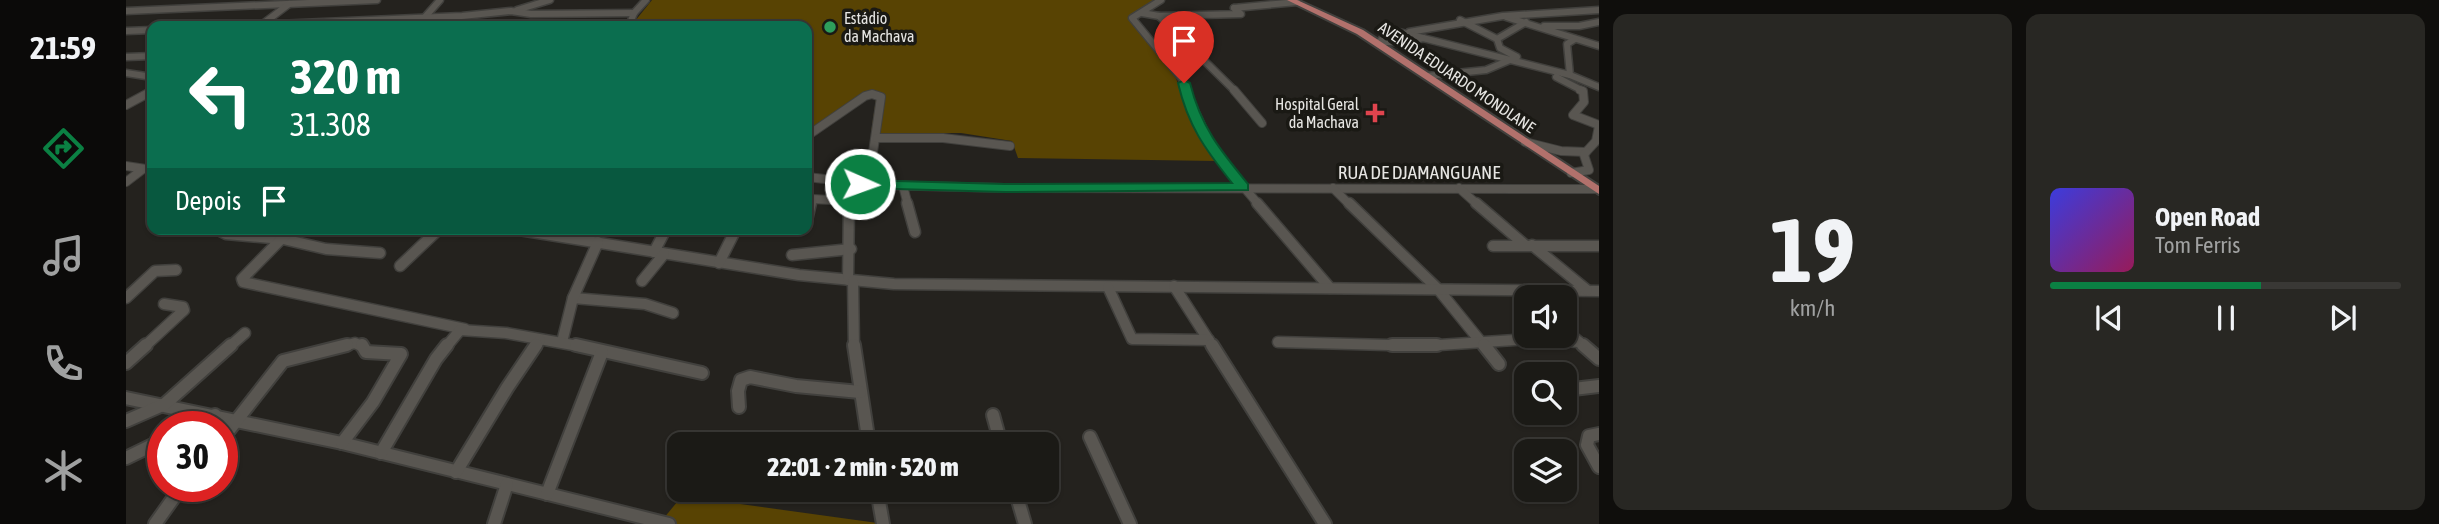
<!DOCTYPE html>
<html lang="pt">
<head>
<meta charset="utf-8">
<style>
	body { margin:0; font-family:"Asap Condensed",sans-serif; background:#282723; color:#f1f3f6; height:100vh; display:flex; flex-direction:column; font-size:26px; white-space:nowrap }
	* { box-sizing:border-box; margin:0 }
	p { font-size:23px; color:#a0a1a1 }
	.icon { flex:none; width:38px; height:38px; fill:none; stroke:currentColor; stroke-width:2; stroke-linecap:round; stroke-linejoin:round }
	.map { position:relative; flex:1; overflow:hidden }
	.details { display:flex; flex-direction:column; gap:14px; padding:14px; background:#0f0e0c; width:840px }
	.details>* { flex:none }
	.banner { position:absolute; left:21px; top:21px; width:665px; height:214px; border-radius:14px; box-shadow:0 2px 5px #0004,0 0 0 2px #393835; background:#0b6e4f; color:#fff; overflow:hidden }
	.fabs { position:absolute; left:1388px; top:285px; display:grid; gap:14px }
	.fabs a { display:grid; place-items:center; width:63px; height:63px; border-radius:14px; background:#1b1a16; box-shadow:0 2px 5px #0004,0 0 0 2px #393835; font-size:35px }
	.speed { position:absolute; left:21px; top:411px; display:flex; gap:14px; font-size:35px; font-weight:700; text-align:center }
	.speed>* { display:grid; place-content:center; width:91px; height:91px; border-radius:50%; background:#1b1a16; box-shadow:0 2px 5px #0004,0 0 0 2px #393835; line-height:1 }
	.speed .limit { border:10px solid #d22; background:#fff; color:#111 }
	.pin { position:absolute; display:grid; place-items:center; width:60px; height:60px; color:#fff; margin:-72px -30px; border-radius:50% 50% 50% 0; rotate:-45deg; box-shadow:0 0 7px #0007 }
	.pin .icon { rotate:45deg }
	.me { position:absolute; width:77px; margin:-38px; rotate:92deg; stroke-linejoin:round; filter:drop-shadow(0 0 5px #0008) }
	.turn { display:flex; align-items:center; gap:24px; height:147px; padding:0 28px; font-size:32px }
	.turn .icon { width:91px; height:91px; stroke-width:2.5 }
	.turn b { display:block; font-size:49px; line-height:60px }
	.then { display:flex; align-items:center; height:66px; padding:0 28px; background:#0003; gap:14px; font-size:26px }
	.details .tile { flex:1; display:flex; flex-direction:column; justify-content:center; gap:10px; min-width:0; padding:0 24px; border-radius:14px; background:#282723 }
	.details .dial { align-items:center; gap:0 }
	.dial b { font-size:91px; line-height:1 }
	.song { display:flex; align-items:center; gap:21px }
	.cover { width:84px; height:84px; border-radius:10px; background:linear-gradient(135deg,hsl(240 70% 55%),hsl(330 70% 35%)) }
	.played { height:7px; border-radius:4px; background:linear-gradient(90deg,#0b8043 60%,#393835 60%) }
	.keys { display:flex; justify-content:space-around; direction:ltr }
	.details .tiles { flex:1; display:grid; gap:14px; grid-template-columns:repeat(2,1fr) }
	.trip { position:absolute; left:541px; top:432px; width:392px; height:70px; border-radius:14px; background:#1b1a16; box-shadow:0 2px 5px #0004,0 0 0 2px #393835; font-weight:800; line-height:70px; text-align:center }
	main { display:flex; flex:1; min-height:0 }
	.menu { display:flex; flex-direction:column; width:126px; justify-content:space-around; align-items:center; background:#0b0a09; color:#a0a1a1 }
	.menu .icon { width:49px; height:49px }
	.menu .on { color:#0b8043 }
	.menu b { font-size:32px; color:#f1f3f6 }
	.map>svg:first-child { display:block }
	.green { fill:#584303 }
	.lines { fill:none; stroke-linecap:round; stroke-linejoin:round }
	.stream { stroke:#4170ae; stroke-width:2 }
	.minor-far3-casing { stroke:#41403d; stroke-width:9 }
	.minor-far2-casing { stroke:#41403d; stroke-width:10 }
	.minor-far1-casing { stroke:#41403d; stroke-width:13 }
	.minor-casing { stroke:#41403d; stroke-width:16 }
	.major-casing { stroke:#41403d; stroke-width:4 }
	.minor-far3 { stroke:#595651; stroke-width:6 }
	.minor-far2 { stroke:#595651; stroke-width:8 }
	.minor-far1 { stroke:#595651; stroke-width:10 }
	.minor { stroke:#595651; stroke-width:12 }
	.major { fill:#b2716c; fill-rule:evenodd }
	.route { fill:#0b8043; stroke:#07532c; stroke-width:2 }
	.leisure-dot { fill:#2e9e5b; stroke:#1a1914; stroke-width:2.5 }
	.health-dot { fill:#e0444e; stroke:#1a1914; stroke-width:2.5 }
	.labels { text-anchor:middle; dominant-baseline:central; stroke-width:7; stroke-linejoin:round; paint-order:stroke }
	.far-poi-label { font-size:16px; fill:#e7e6e3; stroke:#1a1914; text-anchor:start }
	.far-street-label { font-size:16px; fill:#e7e6e3; stroke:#1a1914 }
	.street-label { font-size:19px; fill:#e7e6e3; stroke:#1a1914 }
</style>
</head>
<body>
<main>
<nav class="menu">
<b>21:59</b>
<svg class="icon on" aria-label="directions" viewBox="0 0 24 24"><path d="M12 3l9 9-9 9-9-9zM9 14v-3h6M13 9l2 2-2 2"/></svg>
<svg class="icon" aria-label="music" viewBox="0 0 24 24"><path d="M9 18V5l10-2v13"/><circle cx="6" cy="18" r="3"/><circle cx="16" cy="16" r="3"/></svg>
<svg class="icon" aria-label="phone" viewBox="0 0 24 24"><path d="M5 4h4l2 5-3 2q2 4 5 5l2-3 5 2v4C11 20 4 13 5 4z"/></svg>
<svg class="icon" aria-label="climate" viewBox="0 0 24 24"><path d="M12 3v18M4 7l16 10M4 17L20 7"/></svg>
</nav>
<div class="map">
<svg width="1473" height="524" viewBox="0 0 1473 524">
	<rect width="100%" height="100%" fill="#24221e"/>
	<g class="green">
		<polygon points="526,0 1032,0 1006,23 1049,76 1074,138 1090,161 892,158 886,141 835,133 745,133 750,99 732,96 681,132 681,26 505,26"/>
		<polygon points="556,496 759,524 533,524"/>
	</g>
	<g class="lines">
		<g class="stream">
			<polyline points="1263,39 1259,44 1302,73"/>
			<polyline points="1308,77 1369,118"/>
		</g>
		<defs>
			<g id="minor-far3">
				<polyline points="1035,0 1006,18 1056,79 1059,91"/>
				<polyline points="1108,8 1171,2"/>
				<polyline points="391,10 424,0"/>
				<polyline points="0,11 251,0"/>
				<polyline points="1016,13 1033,16 1115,14 1108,8"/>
				<polyline points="1033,16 1109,91"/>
				<polyline points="299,17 314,0"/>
				<polyline points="1380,17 1473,46"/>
				<polyline points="108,26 336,16 385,11 405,14 508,13"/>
				<polyline points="134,26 163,4"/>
				<polyline points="503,26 508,13 520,0"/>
				<polyline points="1418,26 1453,26 1473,22"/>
				<polyline points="0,31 26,30"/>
				<polyline points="1283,32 1377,16 1473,10"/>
				<polyline points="1371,39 1400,22"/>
				<polyline points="1449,39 1441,44 1444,75 1473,87"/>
				<polyline points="1253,42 1281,42 1297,38"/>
				<polyline points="1252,43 1265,30 1444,75"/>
				<polyline points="0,57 26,56"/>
				<polyline points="0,73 26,77"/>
				<polyline points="1301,76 1360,70 1391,57 1374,48 1371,39 1334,20"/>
				<polyline points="1430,77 1457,91"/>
			</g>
			<g id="minor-far2">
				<polyline points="1059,90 1087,151 1133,205"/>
				<polyline points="1108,90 1136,123"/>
				<polyline points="1454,90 1457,91 1458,102 1447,115 1473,125"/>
				<polyline points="0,105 26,91"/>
				<polyline points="681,136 739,96 746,94 755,97 746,159 734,184"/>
				<polyline points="751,138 817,138 884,146"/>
				<polyline points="1399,142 1435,151 1460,152 1470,141 1473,126"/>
				<polyline points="0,166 26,170"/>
				<polyline points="1445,173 1463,170 1458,155 1460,152"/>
				<polyline points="681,177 751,185 879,188 1470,189"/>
				<polyline points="0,182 17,169"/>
				<polyline points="777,186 782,205"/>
				<polyline points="1207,188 1224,205"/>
				<polyline points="1333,188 1352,205"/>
				<polyline points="684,205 687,199 721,201"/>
				<polyline points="723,205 724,184"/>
			</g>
			<g id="minor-far1">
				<polyline points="781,203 789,232"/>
				<polyline points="1131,203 1204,288"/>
				<polyline points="1223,203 1312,289 1359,347"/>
				<polyline points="1350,203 1399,245"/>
				<polyline points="681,220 685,203"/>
				<polyline points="90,229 100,234 157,239 200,249 254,253"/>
				<polyline points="165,229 116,279 117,282 339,329"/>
				<polyline points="387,229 673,275 768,284 1473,291"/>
				<polyline points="1406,245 1461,290"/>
				<polyline points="1367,246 1473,246"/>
				<polyline points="528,252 540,229"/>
				<polyline points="666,255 725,249"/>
				<polyline points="593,263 610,229"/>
				<polyline points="274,266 313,229"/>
				<polyline points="722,280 723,203"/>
				<polyline points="516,281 538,254"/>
				<polyline points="727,281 728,347"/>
				<polyline points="1048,286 1087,347"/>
				<polyline points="982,287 1006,339 1083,340"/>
				<polyline points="0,298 29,271 50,270"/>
				<polyline points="447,298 519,304 547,313"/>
				<polyline points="1438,329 1459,347"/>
				<polyline points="436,342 447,298 472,242"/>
				<polyline points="1152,342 1298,346 1404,339 1453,342"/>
				<polyline points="18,347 58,310 57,307 38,304"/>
				<polyline points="103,347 119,333"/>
				<polyline points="214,347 229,343 237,347"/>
				<polyline points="320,347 334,330 380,333 458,347"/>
				<polyline points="409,347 414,340"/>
			</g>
			<g id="minor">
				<polyline points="450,345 576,373"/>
				<polyline points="728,345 743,444"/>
				<polyline points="1086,345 1199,524"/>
				<polyline points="1266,345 1311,345"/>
				<polyline points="1358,345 1373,364"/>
				<polyline points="1457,345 1473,359"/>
				<polyline points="0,363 20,345"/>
				<polyline points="1439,390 1473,386"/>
				<polyline points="0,398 216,443 543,524"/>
				<polyline points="613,407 612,391 615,380 624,377 670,386 734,392"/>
				<polyline points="867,415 875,444"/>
				<polyline points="0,421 39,404 105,345"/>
				<polyline points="64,427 89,415"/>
				<polyline points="1473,434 1463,436 1461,445 1473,467"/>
				<polyline points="964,437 1004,524"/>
				<polyline points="96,439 157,361 221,345"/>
				<polyline points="216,443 247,402 275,354 240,352 236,345"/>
				<polyline points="255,453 310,359 321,345"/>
				<polyline points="0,458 37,440"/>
				<polyline points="330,472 381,388 410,345"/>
				<polyline points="751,490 757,524"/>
				<polyline points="889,490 899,524"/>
				<polyline points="421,494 476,352"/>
				<polyline points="29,524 56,486"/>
				<polyline points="368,524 381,484"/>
			</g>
			<polygon id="major" points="1161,0 1171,0 1237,30 1473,186 1473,194 1231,34"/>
		</defs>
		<use href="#minor-far3" class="minor-far3-casing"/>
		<use href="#minor-far2" class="minor-far2-casing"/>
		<use href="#minor-far1" class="minor-far1-casing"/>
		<use href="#minor" class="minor-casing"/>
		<use href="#major" class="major-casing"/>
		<use href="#minor-far3" class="minor-far3"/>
		<use href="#minor-far2" class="minor-far2"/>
		<use href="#minor-far1" class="minor-far1"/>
		<use href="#minor" class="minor"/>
		<use href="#major" class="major"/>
	</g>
	<path class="route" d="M1058,80l6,3c11,44 30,67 58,101v6l-243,2 -145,-4 -7,-4 7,-4 145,4 227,-1c-27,-34 -44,-57 -54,-100z"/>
	<circle class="leisure-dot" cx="704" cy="27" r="7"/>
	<path class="health-dot" d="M1245.5 102.5h7v7h7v7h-7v7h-7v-7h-7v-7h7z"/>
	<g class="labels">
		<g class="far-poi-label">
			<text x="718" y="18">Estádio<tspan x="718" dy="18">da Machava</tspan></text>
			<text x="1233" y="104" text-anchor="end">Hospital Geral<tspan x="1233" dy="18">da Machava</tspan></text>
		</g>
		<g class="far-street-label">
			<text transform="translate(1331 77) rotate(34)">AVENIDA EDUARDO MONDLANE</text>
		</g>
		<g class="street-label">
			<text x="1293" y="172">RUA DE DJAMANGUANE</text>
		</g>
	</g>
</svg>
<div class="fabs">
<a><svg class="icon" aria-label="sound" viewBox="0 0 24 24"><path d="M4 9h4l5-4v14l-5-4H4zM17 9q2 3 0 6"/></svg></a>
<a><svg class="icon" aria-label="search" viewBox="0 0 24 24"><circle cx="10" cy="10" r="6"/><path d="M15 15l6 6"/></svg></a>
<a><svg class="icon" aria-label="layers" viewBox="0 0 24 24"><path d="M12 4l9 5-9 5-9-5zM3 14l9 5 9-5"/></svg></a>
</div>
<div class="speed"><div class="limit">30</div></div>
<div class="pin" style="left:1058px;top:83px;background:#d93025"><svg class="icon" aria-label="arrive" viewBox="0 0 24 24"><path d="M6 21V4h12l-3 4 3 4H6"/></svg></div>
<svg class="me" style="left:734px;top:184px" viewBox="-20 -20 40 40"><circle r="17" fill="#0b8043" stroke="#fff" stroke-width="3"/><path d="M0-11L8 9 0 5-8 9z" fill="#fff"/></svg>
<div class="trip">22:01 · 2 min · 520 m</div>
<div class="banner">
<div class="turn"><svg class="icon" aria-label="left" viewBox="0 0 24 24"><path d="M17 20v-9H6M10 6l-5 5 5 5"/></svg><div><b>320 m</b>31.308</div></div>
<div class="then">Depois<svg class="icon" aria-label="arrive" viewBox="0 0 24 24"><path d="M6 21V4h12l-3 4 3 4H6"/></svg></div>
</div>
</div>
<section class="details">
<div class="tiles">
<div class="tile dial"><b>19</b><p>km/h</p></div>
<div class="tile">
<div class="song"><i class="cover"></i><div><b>Open Road</b><p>Tom Ferris</p></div></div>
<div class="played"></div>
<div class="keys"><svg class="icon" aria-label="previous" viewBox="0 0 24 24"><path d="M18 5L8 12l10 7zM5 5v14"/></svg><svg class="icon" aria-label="pause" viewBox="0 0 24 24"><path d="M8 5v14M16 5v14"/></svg><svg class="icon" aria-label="next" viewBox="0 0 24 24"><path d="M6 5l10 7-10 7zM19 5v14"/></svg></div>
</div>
</div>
</section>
</main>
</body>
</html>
